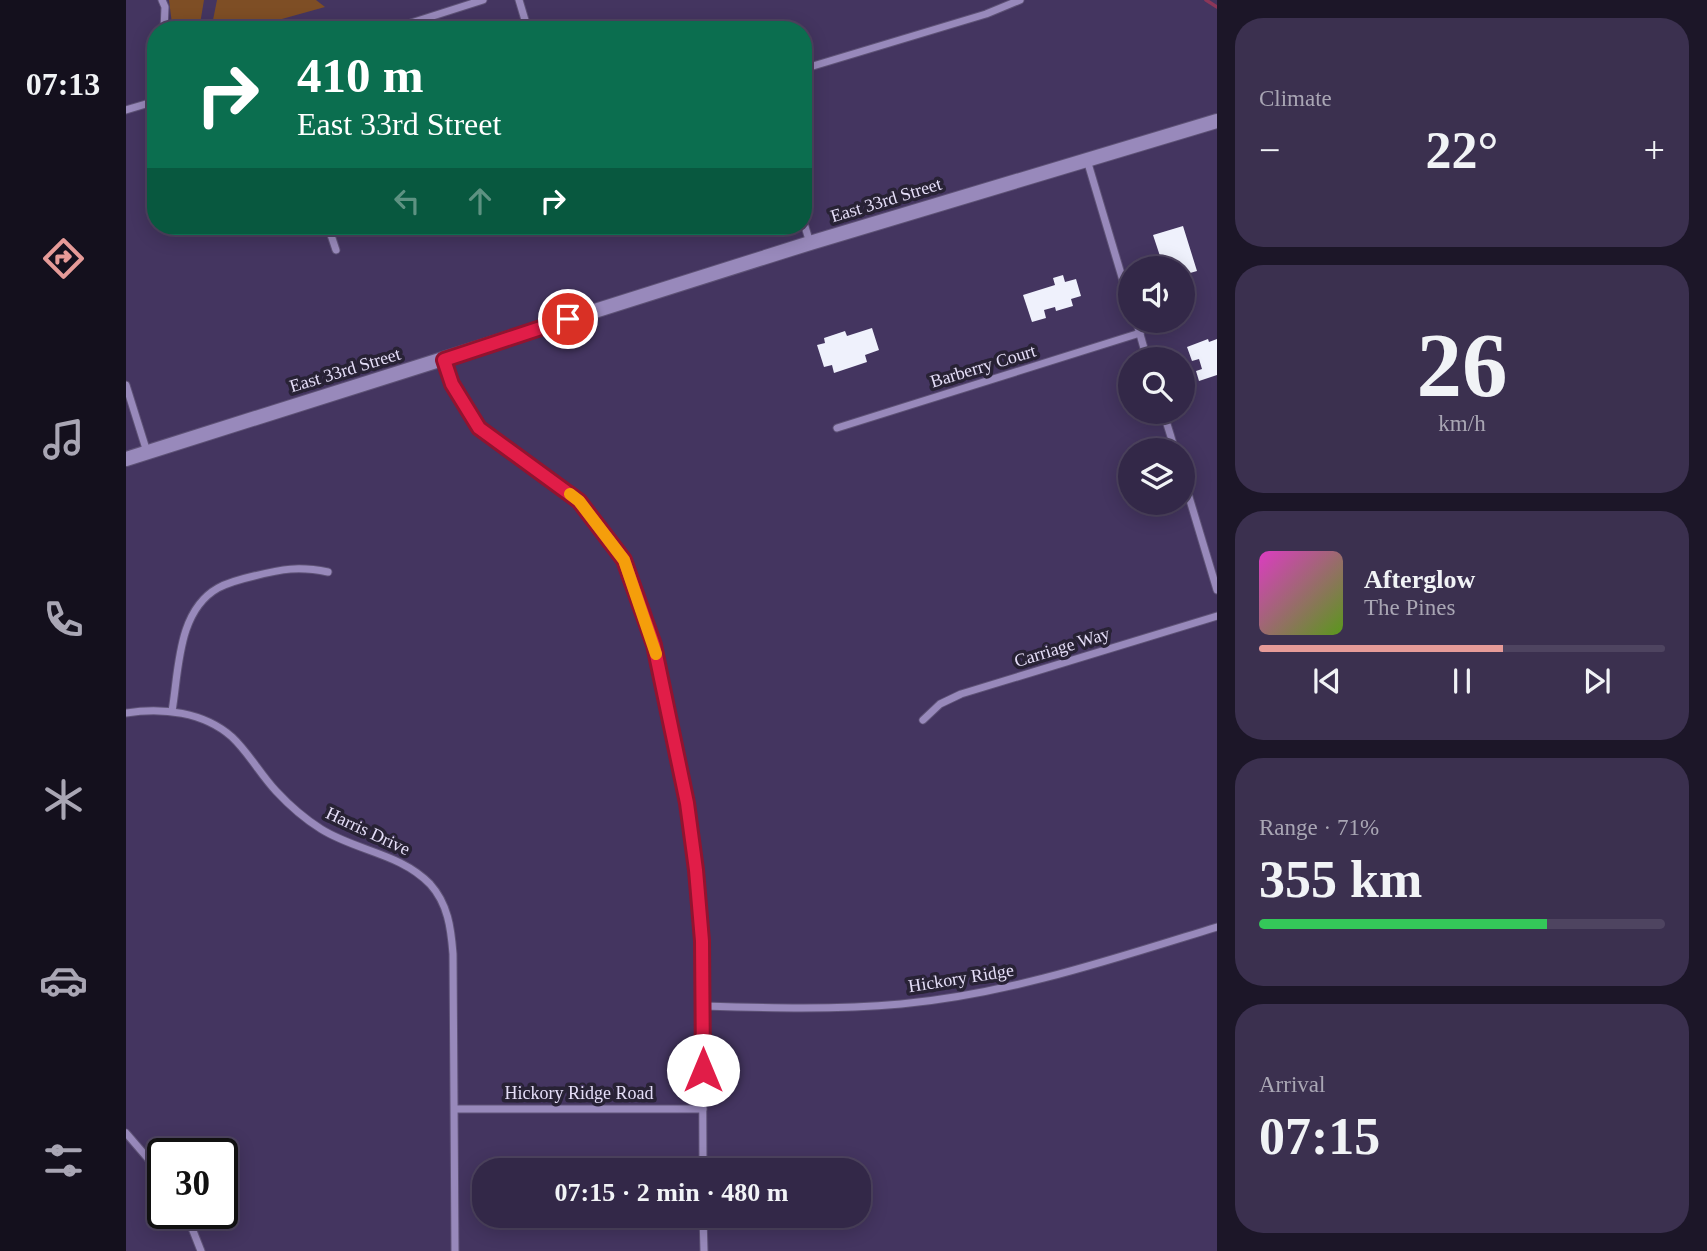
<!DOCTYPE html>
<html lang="en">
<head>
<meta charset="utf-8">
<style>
	body { margin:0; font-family:Georgia,serif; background:#3b304f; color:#f1f3f6; height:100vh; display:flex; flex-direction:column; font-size:26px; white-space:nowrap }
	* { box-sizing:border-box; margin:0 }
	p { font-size:23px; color:#a9a6b4 }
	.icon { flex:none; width:38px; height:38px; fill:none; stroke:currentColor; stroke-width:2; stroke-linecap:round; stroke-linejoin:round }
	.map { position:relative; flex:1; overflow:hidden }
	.side { display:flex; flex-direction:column; gap:18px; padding:18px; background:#1c1628; width:490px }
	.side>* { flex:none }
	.hud { position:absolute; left:21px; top:21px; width:665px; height:214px; border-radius:28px; box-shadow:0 4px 18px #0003,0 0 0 2px #4e4460; background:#0b6e4f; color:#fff; overflow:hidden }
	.fabs { position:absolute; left:992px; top:256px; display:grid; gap:14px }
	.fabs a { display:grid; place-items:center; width:77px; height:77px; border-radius:50%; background:#332848; box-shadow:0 4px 18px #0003,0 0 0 2px #4e4460; font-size:35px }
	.speed { position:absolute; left:21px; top:1138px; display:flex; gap:14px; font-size:35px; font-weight:700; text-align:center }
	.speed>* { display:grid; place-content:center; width:91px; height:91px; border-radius:50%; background:#332848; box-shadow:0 4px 18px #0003,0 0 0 2px #4e4460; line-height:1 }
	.speed .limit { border:4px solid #111; border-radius:10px; background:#fff; color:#111 }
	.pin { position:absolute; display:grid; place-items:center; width:60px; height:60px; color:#fff; margin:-30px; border:4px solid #fff; border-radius:50%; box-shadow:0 2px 7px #0007 }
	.me { position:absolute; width:77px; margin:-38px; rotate:0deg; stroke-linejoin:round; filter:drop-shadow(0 0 5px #0008) }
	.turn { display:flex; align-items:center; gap:24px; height:147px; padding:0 35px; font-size:32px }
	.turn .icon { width:91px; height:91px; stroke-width:2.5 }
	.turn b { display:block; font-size:49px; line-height:60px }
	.lanes { display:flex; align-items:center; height:66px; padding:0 35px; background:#0003; justify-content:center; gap:35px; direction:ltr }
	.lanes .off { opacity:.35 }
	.big { font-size:52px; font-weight:700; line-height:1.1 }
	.side .tile { flex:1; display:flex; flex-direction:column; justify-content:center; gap:10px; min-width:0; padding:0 24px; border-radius:28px; background:#3b304f }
	.side .dial { align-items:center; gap:0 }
	.dial b { font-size:91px; line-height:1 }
	.song { display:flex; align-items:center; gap:21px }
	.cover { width:84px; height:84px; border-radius:10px; background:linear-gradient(135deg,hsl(310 70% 55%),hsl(90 70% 35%)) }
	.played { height:7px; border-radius:4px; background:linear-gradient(90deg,#e69b98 60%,#4e4460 60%) }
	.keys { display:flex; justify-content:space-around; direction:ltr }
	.heat { display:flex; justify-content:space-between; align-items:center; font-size:38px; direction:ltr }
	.charge { height:10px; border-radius:5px; background:linear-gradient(90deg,#34c759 71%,#4e4460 0) }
	.trip { position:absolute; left:346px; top:1158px; width:399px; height:70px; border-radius:28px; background:#332848; box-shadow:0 4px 18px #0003,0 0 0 2px #4e4460; font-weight:700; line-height:70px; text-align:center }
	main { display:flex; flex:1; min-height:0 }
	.menu { display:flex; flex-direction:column; width:126px; justify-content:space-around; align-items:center; background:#14101d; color:#a9a6b4 }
	.menu .icon { width:49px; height:49px }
	.menu .on { color:#e69b98 }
	.menu b { font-size:32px; color:#f1f3f6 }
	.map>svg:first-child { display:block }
	.green { fill:#7e4e25 }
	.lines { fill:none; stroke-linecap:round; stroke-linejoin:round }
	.stream { stroke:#8c3658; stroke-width:3.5 }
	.building { fill:#eff1fc }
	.street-casing { stroke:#5e5276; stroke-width:9 }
	.secondary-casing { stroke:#5e5276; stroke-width:16 }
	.street { stroke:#9889bb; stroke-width:7 }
	.secondary { stroke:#9889bb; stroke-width:14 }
	.route-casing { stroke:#92132f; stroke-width:18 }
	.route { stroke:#e11d48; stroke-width:12 }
	.slow { stroke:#f59e0b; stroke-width:12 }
	.labels { text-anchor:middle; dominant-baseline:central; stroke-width:7; stroke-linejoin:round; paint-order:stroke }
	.street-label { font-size:18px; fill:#e5def8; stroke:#282235 }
</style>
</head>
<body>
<main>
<nav class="menu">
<b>07:13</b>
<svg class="icon on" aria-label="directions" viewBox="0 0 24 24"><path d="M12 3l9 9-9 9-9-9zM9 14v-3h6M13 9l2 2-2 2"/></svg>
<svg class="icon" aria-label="music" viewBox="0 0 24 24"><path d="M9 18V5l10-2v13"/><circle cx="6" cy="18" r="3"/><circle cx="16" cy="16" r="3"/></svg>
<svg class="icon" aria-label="phone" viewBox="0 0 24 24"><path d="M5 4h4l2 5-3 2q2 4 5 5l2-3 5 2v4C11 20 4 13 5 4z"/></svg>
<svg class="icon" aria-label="climate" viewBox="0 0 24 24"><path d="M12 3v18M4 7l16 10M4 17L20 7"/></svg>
<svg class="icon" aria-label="car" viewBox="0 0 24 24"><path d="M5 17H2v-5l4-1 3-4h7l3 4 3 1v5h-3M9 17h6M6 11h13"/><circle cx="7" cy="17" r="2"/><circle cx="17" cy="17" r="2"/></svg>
<svg class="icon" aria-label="filters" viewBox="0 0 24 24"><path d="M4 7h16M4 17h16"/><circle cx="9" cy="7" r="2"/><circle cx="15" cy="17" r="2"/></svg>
</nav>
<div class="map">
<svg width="1091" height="1251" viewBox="0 0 1091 1251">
	<rect width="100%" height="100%" fill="#443560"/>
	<g class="green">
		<polygon points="43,0 78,0 74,24 59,30 39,28 46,24"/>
		<polygon points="91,0 190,0 199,7 116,30 85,30"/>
	</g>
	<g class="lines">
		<polyline class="stream" points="1080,0 1091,7"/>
	</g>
	<g class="building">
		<polygon points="1057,226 1071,271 1057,275 1057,268 1038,268 1027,235"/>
		<polygon points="937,275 939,282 950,279 955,296 945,299 947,306 930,311 929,307 918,310 920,318 906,322 897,295 929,285 927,278"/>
		<polygon points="746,328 753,350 739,355 741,362 708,373 706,365 698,367 691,345 699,343 698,338 719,331 721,336"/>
		<polygon points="1082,339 1083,342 1091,339 1091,375 1073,381 1070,371 1076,369 1073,359 1066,361 1061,347"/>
	</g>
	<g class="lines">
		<defs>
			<g id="street">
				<polyline points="36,0 39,7 38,30"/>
				<polyline points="393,0 402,30"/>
				<polyline points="263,30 357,0"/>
				<polyline points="677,69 860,14 894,0"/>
				<polyline points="0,110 30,101"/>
				<polyline points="961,160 1004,304"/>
				<polyline points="677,220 684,243"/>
				<polyline points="202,226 210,250"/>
				<polyline points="1010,320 1021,359"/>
				<polyline points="318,360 325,384 353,428 453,501 497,560 528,645 553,762 570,870 576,941 577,1171"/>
				<polyline points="0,385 21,452"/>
				<polyline points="1037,411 1049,450"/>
				<polyline points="711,428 1014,333"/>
				<polyline points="1057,477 1091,590"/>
				<path d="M46,711c7,-40 5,-100 46,-123 11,-6 23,-9 36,-12 28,-7 45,-10 74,-4"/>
				<path d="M0,713c36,-6 78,-1 106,24 17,16 28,37 44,54 13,14 29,28 45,38 35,22 79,24 109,55 18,20 21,44 23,70l2,297"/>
				<polyline points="797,720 814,704 835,694 1091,616"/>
				<path d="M577,1006c66,2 132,4 198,-2 108,-10 212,-45 316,-77"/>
				<polyline points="329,1109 577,1109"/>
				<polyline points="0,1133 37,1176"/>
				<polyline points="60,1213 75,1251"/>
				<polyline points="577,1216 578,1251"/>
			</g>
			<polyline id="secondary" points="0,459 684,243 1091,121"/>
		</defs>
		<use href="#street" class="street-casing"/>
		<use href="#secondary" class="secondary-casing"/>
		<use href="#street" class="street"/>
		<use href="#secondary" class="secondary"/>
	</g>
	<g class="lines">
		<defs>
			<polyline id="route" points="442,319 318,360 326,384 353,428 453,501 498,560 528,645 561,803 570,870 576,941 577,1070"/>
		</defs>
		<use href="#route" class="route-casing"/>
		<use href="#route" class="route"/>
		<polyline class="slow" points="444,494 453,501 498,560 530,654"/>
	</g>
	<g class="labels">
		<g class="street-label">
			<text transform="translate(760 200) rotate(-17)">East 33rd Street</text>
			<text transform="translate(857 366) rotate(-17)">Barberry Court</text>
			<text transform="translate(219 370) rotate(-17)">East 33rd Street</text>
			<text transform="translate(936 647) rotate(-17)">Carriage Way</text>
			<text transform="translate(242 831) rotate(25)">Harris Drive</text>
			<text transform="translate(835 978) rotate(-9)">Hickory Ridge</text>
			<text x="453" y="1093">Hickory Ridge Road</text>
		</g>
	</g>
</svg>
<div class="fabs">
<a><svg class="icon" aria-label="sound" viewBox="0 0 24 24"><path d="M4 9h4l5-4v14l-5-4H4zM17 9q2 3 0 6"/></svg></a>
<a><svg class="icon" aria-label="search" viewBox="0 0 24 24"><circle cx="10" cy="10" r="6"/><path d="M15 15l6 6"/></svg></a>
<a><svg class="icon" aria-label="layers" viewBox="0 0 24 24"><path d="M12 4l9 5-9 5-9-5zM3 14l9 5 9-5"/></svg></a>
</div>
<div class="speed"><div class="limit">30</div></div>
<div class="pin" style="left:442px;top:319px;background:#d93025"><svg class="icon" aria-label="arrive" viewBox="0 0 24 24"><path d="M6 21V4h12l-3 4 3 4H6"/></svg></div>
<svg class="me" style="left:577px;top:1070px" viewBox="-20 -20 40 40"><circle r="19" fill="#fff"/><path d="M0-13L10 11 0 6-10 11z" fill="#e11d48"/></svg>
<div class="trip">07:15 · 2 min · 480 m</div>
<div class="hud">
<div class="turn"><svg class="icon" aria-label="right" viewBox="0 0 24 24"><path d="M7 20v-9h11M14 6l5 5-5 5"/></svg><div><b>410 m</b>East 33rd Street</div></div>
<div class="lanes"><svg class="icon off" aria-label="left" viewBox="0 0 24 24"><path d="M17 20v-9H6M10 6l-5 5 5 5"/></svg><svg class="icon off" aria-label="ahead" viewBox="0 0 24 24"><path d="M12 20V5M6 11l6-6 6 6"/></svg><svg class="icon" aria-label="right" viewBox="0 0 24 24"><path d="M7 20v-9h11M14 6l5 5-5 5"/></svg></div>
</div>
</div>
<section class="side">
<div class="tile"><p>Climate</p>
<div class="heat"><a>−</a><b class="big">22°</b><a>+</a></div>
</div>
<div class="tile dial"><b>26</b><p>km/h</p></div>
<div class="tile">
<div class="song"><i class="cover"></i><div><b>Afterglow</b><p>The Pines</p></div></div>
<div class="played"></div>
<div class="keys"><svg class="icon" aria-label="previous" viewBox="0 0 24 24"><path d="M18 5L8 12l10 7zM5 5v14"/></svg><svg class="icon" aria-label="pause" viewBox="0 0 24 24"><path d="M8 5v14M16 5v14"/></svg><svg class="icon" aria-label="next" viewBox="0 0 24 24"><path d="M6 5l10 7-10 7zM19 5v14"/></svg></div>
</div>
<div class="tile"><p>Range · 71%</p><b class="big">355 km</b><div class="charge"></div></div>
<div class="tile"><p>Arrival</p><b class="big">07:15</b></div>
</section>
</main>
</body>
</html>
